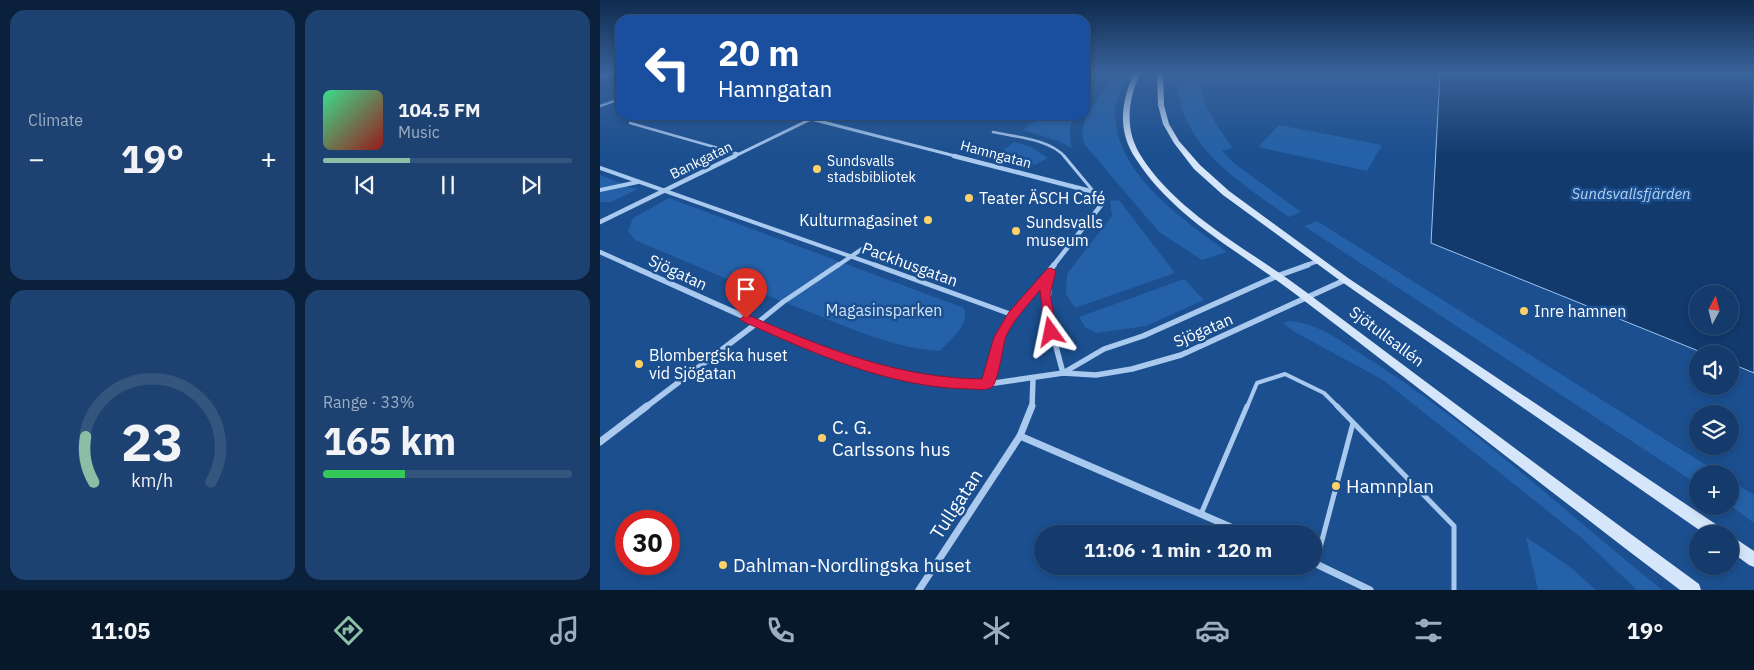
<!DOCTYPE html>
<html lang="en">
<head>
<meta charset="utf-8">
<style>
	body { margin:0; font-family:"IBM Plex Sans",sans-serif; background:#1d4271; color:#f1f3f6; height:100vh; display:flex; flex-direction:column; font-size:19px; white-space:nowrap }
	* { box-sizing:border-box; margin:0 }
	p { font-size:16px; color:#9dadc1 }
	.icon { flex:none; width:28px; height:28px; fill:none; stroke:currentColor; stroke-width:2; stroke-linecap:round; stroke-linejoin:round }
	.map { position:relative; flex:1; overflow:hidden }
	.drawer { display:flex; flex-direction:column; gap:10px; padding:10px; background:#0b203b; width:600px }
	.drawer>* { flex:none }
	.banner { position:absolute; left:15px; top:15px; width:475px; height:105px; border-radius:15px; box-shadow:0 2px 8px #0003,0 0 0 1px #33557e; background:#1a4fa0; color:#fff; overflow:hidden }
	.needle { width:32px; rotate:7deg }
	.fabs { position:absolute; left:1089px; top:285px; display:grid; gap:10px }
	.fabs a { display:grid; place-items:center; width:50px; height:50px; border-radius:50%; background:#143b6b; box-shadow:0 2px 8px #0003,0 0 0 1px #33557e; font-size:25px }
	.speed { position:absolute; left:15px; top:510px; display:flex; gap:10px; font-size:25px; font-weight:700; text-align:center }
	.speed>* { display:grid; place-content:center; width:65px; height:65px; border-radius:50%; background:#143b6b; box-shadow:0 2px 8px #0003,0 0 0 1px #33557e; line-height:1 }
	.speed .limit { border:8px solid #d22; background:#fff; color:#111 }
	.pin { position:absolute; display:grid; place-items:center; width:42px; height:42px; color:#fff; margin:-51px -21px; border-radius:50% 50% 50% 0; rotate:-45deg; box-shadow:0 0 5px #0007 }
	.pin .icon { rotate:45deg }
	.me { position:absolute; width:55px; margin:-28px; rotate:348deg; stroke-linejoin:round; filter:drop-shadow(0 0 4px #0008) }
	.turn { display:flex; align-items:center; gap:18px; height:105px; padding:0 20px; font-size:22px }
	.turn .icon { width:65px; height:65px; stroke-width:2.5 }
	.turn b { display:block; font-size:35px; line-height:42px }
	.big { font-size:38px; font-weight:800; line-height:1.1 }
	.drawer .tile { flex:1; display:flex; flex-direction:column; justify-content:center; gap:8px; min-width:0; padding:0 18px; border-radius:15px; background:#1d4271 }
	.drawer .dial { align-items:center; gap:0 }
	.dial svg { height:130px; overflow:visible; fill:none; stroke:#33557e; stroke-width:7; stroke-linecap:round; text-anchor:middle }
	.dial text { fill:#f1f3f6; stroke:none }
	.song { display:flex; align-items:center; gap:15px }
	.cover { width:60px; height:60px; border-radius:8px; background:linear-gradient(135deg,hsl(150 70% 55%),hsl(0 70% 35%)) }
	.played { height:5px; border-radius:2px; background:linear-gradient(90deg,#8abfa5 35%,#33557e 35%) }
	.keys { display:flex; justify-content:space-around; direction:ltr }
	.heat { display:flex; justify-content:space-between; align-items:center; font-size:28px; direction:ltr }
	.charge { height:8px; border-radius:4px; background:linear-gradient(90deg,#34c759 33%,#33557e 0) }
	.drawer .tiles { flex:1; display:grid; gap:10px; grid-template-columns:repeat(2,1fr) }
	.trip { position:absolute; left:434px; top:525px; width:288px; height:50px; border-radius:25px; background:#143b6b; box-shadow:0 2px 8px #0003,0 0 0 1px #33557e; font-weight:800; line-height:50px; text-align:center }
	.tab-bar { display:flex; height:80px; justify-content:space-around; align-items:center; background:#08182b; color:#9dadc1 }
	.tab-bar .icon { width:35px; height:35px }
	.tab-bar .active { color:#8abfa5 }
	.tab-bar b { font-size:22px; color:#f1f3f6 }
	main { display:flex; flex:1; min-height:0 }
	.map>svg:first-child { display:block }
	.green { fill:#2461a8 }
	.water { fill:#123a6d; stroke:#9cc4f0; fill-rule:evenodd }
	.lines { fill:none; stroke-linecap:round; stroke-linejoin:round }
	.service-far3 { stroke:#a9c9ee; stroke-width:2.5 }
	.service-far2 { stroke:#a9c9ee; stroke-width:3 }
	.service-far1 { stroke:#a9c9ee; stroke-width:4 }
	.service { stroke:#a9c9ee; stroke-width:5 }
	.pedestrian-far1 { stroke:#a9c9ee; stroke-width:4 }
	.pedestrian { stroke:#a9c9ee; stroke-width:5 }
	.minor-far3 { stroke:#a9c9ee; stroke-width:3 }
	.minor-far2 { stroke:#a9c9ee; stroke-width:4.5 }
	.minor-far1 { stroke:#a9c9ee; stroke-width:5.5 }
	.minor { stroke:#a9c9ee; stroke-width:7 }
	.secondary { fill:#d6e6fa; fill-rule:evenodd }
	.route { fill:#e11d48; stroke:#92132f }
	.poi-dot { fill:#ffd166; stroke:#1b4f8f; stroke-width:2 }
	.labels { text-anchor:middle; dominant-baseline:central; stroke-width:5; stroke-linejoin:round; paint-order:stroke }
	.far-street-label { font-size:14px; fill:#fff; stroke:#1b4f8f }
	.far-poi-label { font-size:14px; fill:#fff; stroke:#1b4f8f; text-anchor:start }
	.far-water-label { font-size:15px; font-style:italic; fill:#b5d3f5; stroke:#1b4f8f }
	.poi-label { font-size:16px; fill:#fff; stroke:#1b4f8f; text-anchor:start }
	.street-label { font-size:16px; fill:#fff; stroke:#1b4f8f }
	.park-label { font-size:16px; fill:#cfe3fa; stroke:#1b4f8f }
	.near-poi-label { font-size:19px; fill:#fff; stroke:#1b4f8f; text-anchor:start }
	.near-street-label { font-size:19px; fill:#fff; stroke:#1b4f8f }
</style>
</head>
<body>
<main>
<section class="drawer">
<div class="tiles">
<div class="tile"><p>Climate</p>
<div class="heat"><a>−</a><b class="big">19°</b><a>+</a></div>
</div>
<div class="tile">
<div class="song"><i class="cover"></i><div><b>104.5 FM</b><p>Music</p></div></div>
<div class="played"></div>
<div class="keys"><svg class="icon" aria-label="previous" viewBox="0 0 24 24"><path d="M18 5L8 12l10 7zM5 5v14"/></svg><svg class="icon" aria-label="pause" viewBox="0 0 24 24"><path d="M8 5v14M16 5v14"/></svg><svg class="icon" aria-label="next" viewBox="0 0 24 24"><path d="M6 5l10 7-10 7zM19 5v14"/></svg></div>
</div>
<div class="tile dial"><svg viewBox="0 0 100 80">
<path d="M14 69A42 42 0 1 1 86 69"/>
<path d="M14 69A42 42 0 0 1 9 41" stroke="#8abfa5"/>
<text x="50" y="56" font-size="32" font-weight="700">23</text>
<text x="50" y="72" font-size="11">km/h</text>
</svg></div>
<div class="tile"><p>Range · 33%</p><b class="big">165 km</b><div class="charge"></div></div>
</div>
</section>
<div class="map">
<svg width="1154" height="590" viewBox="0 0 1154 590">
	<rect width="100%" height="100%" fill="#1b4f8f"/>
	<g class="green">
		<path d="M520,73h9c-6,12 -14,25 -14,39 -1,61 69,108 112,140l-25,8 -43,-28 -74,-87c-11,-27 19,-53 35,-72z"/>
		<path d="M577,73h24c-2,30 15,51 32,75l-11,3 13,13 66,48 -12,5c-52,-37 -113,-73 -112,-144z"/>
		<path d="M444,115h32c-9,11 -6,20 -4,33l-14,-7 -35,-11z"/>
		<polygon points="679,125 782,145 767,171 658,147"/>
		<polygon points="414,142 431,147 448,158 435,165 396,156"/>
		<polygon points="0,175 21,183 20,185 38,189 11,202 0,202"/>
		<path d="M69,198l295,110c6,18 -13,30 -24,43 -46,-3 -86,-21 -128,-38 -60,-23 -118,-48 -177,-73l-7,-9 5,-13z"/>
		<polygon points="519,200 575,273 475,308 466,294 467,274 512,216 510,201"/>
		<polygon points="717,221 1120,474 1098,474 1097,484 704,226"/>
		<polygon points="584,279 604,300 546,326 496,333 485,327 479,317"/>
		<path d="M689,321c27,1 50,19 72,33 108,67 202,156 301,236h-25l-54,-51 -200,-159 -90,-49 -10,-8z"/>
		<polygon points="1130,480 1154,495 1154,523 1130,505"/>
		<polygon points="926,537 970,567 996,590 938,590"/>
	</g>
	<path class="water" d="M840,73h314v300l-24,-10v-9h-24l-275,-111zM1098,294h32v32h-32z"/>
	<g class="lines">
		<g class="service-far3">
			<polyline points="0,77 13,73"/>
			<polyline points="0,106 20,99"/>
			<polyline points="197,115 211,119 217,115"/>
			<polyline points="30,123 139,154"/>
			<path d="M393,132c22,5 57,7 72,25"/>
		</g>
		<polyline class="service-far2" points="464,156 494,192"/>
		<polyline class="service-far1" points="647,407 657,383 685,374 724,393 738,407"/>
		<g class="service">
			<polyline points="737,406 854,526 854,590"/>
			<polyline points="601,514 647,406"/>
			<polyline points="716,563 753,423"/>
		</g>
		<g class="pedestrian-far1">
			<polyline points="0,168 278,266"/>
			<polyline points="0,190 38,182"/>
			<polyline points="237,266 262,249"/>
		</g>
		<g class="pedestrian">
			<polyline points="275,265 413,315"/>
			<polyline points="157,323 183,302 238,265"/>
		</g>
		<polyline class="minor-far3" points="133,157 211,119 359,157"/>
		<g class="minor-far2">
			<polyline points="354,156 494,192 502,204 453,266"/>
			<polyline points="0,222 135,156"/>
			<polyline points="0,252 31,266"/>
			<polyline points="704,266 718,261"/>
		</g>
		<g class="minor-far1">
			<polyline points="29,265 225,353 300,374 345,383 388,384 463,373 496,375 532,369 581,355 745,280"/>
			<polyline points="450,274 447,313 463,373"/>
			<polyline points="463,373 504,349 543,336 677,276 708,265"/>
			<polyline points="388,384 400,337 413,315 454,265"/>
			<polyline points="46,407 157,323"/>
			<polyline points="432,407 433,379"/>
		</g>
		<g class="minor">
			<polyline points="420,436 647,534"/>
			<polyline points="0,442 47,406"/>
			<polyline points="712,562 770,590"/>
			<polyline points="319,590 420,436 432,406"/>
		</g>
		<g class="secondary">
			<path d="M534,73h6c-12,28 -16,56 1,83 37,59 111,95 165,136 131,98 261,196 393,292l2,6h-21c-128,-97 -254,-197 -382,-294 -55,-43 -123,-76 -162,-137 -19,-28 -15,-57 -2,-86z"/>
			<polygon points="557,73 563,73 564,105 569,124 579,141 600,165 629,191 748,278 1123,529 1125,534 1105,534 742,282 623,195 594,169 574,143 563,124 558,105"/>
			<polygon points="1130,535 1154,551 1154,567 1149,565 1130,551"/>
		</g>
	</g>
	<linearGradient id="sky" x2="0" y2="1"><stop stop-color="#0f2b4f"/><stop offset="0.47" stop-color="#39639b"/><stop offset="1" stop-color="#39639b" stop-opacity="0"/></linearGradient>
	<rect width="1154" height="155" fill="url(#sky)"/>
	<path class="route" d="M451,268l5,3 -6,23 7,38 -6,4 -6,-4 -5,-42c-12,15 -26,29 -34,46 -3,9 -8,47 -14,51 -4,4 -17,2 -22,2 -80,-1 -157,-36 -228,-68l-2,-2 6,-4 4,1c77,33 148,62 232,63l12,-42 15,-25 38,-43z"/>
	<g class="poi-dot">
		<circle cx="217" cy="169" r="5"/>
		<circle cx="369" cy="198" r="5"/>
		<circle cx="328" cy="220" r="5"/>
		<circle cx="416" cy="231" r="5"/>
		<circle cx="924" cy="311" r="5"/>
		<circle cx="39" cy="364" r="5"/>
		<circle cx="222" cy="438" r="5"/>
		<circle cx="736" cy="486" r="5"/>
		<circle cx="123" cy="565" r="5"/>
	</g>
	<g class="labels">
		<g class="far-street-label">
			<text transform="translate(396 154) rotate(15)">Hamngatan</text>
			<text transform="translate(101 160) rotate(-26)">Bankgatan</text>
		</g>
		<g class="far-poi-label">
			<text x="227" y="161">Sundsvalls<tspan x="227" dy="16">stadsbibliotek</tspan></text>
		</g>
		<g class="far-water-label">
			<text x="1031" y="193">Sundsvallsfjärden</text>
		</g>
		<g class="poi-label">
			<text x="379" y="198">Teater ÄSCH Café</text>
			<text x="318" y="220" text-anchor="end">Kulturmagasinet</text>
			<text x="426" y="222">Sundsvalls<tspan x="426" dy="18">museum</tspan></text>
			<text x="934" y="311">Inre hamnen</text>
			<text x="49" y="355">Blombergska huset<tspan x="49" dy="18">vid Sjögatan</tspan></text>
		</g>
		<g class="street-label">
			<text transform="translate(310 264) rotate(20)">Packhusgatan</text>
			<text transform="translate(78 272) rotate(25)">Sjögatan</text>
			<text transform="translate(603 330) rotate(-23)">Sjögatan</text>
			<text transform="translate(787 336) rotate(37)">Sjötullsallén</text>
		</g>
		<g class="park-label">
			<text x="284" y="310">Magasinsparken</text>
		</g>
		<g class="near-poi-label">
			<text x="232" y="427">C. G.<tspan x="232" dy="22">Carlssons hus</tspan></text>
			<text x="746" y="486">Hamnplan</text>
			<text x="133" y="565">Dahlman-Nordlingska huset</text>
		</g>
		<g class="near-street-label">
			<text transform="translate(356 504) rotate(-57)">Tullgatan</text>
		</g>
	</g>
</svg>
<div class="fabs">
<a><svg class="needle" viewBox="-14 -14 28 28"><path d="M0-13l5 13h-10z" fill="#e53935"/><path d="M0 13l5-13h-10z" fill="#9dadc1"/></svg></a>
<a><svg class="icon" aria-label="sound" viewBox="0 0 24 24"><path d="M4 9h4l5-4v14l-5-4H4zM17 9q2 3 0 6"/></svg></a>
<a><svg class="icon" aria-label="layers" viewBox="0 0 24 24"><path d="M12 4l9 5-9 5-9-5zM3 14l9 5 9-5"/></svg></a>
<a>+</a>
<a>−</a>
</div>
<div class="speed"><div class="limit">30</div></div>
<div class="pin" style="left:146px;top:319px;background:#d93025"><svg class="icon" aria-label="arrive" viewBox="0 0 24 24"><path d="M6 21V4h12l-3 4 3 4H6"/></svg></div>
<svg class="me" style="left:451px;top:332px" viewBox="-20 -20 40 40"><path d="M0-17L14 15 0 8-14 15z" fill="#e11d48" stroke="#fff" stroke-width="4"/></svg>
<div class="trip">11:06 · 1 min · 120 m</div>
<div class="banner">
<div class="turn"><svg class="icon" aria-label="left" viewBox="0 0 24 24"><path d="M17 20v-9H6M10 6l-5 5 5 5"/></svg><div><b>20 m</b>Hamngatan</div></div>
</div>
</div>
</main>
<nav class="tab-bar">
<b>11:05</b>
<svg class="icon active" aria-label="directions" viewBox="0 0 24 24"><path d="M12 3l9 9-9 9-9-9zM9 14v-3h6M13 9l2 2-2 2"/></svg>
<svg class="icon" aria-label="music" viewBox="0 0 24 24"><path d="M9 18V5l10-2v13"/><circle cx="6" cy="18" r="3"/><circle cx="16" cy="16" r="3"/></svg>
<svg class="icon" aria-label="phone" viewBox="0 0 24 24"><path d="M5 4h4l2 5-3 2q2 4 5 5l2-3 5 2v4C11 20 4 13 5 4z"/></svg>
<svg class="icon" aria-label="climate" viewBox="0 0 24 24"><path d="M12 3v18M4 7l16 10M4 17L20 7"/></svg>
<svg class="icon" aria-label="car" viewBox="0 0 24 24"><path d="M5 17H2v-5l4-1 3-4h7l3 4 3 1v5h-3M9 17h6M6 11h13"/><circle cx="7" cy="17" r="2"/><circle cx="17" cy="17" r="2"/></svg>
<svg class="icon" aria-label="filters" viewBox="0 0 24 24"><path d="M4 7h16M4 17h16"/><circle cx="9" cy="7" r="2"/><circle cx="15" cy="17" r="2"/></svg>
<b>19°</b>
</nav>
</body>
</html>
